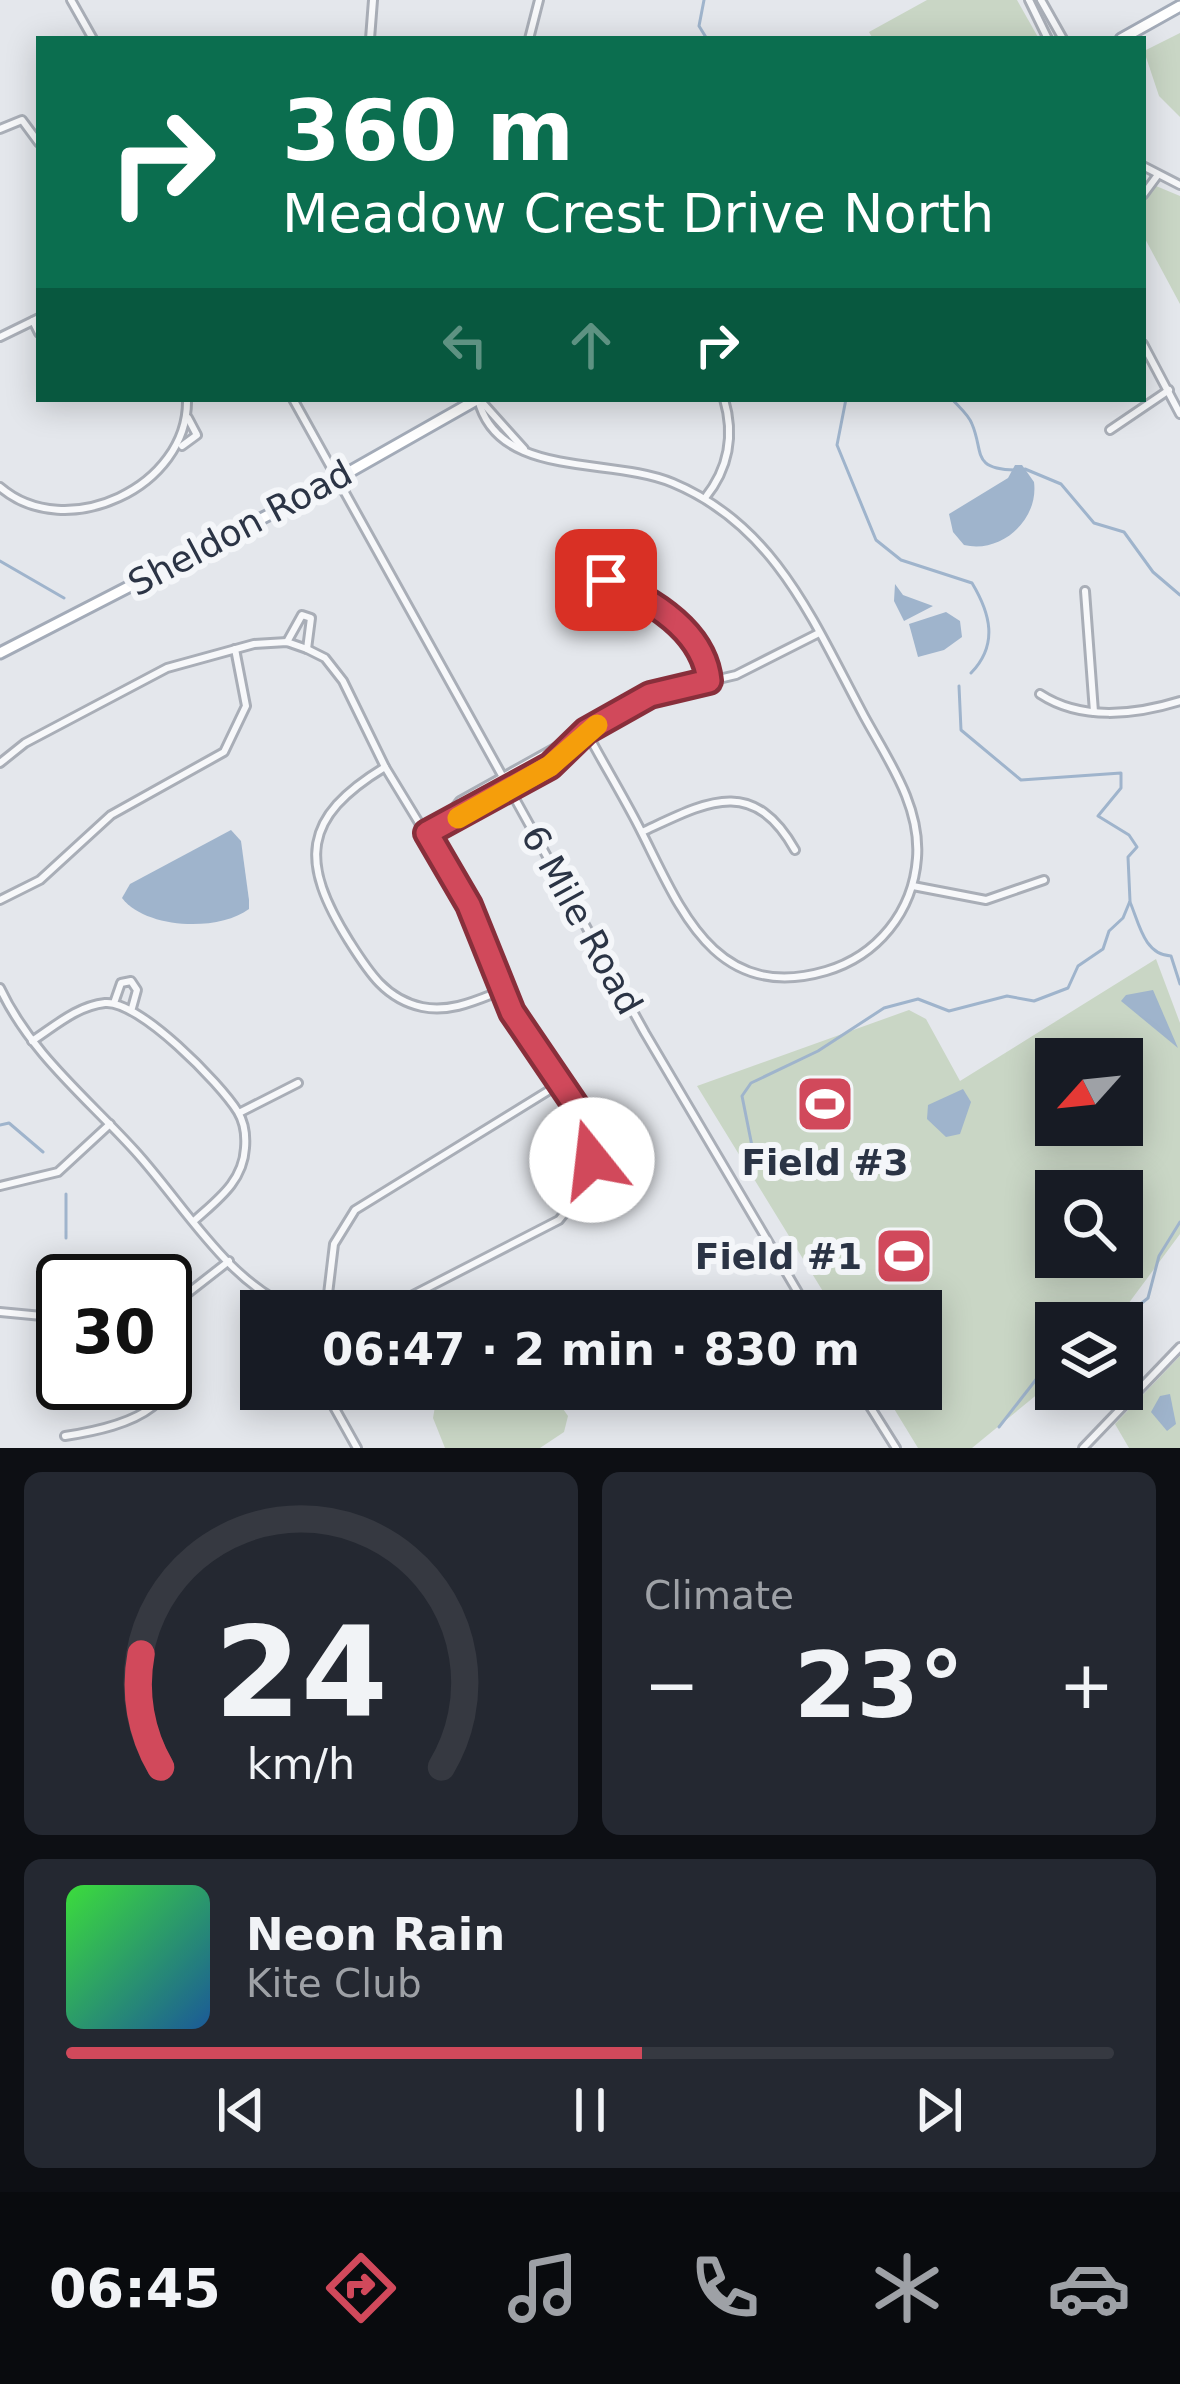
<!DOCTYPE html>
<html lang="en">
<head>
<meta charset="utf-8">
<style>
	body { margin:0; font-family:"DejaVu Sans",sans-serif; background:#242831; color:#f1f3f6; height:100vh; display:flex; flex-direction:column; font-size:45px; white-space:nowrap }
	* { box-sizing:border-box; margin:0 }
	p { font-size:39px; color:#9ea1a6 }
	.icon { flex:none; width:66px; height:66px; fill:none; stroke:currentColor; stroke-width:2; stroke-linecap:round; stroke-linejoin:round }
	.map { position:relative; height:1448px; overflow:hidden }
	.details { display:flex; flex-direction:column; gap:24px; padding:24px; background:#0d0f14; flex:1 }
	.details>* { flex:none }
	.top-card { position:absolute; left:36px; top:36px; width:1110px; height:366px; border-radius:0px; box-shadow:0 6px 30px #0003; background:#0b6e4f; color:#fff; overflow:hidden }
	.needle { width:78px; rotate:243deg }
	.fabs { position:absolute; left:1035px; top:1038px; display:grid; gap:24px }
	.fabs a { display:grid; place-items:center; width:108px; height:108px; border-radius:0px; background:#171b24; box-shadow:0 6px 30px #0003; font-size:60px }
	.speed { position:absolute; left:36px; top:1254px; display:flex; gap:24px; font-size:60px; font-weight:700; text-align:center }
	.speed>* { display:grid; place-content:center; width:156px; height:156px; border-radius:50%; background:#171b24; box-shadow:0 6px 30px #0003; line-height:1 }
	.speed .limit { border:6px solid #111; border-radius:18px; background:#fff; color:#111 }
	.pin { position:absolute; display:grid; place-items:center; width:102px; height:102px; color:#fff; margin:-51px; border-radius:24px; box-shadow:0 6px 18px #0006 }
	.me { position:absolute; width:132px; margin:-66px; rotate:344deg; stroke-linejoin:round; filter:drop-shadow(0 0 9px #0008) }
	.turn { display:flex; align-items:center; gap:42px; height:252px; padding:0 48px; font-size:54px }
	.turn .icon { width:156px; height:156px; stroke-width:2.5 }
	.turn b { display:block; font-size:84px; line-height:102px }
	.lanes { display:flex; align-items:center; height:114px; padding:0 48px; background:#0003; justify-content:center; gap:60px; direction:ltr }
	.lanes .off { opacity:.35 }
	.big { font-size:90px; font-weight:800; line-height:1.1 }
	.details .widget { flex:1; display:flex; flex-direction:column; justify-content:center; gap:18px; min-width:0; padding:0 42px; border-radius:18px; background:#242831 }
	.details .dial { align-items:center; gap:0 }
	.dial svg { height:312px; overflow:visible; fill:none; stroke:#363941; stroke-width:7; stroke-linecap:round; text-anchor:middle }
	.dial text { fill:#f1f3f6; stroke:none }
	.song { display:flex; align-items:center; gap:36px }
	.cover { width:144px; height:144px; border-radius:18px; background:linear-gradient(135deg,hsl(120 70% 55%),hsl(210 70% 35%)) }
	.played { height:12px; border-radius:6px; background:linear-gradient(90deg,#d1495b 55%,#363941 55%) }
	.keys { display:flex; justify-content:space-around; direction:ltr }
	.heat { display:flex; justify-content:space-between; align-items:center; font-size:66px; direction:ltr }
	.details .tiles { flex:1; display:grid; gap:24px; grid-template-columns:1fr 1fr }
	.widget:last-child { grid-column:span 2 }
	.trip { position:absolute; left:240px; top:1290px; width:702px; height:120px; border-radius:0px; background:#171b24; box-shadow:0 6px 30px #0003; font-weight:800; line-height:120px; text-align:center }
	.tabs { display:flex; height:192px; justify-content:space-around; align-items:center; background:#090b0e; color:#9ea1a6 }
	.tabs .icon { width:84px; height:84px }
	.tabs .current { color:#d1495b }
	.tabs b { font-size:54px; color:#f1f3f6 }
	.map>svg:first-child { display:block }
	.green { fill:#c9d6c5; fill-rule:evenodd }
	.water { fill:#9fb4cc }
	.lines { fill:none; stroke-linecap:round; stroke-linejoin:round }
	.stream { stroke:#9fb4cc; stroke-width:3 }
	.minor-casing { stroke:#a9aeb7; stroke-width:12 }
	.major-casing { stroke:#a3abb8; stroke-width:15 }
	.minor { stroke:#f7f8fa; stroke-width:6 }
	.major { stroke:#fff; stroke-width:9 }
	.route-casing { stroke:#882f3b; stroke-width:30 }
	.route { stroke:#d1495b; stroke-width:21 }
	.slow { stroke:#f59e0b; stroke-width:21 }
	.labels { text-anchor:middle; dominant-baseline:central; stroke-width:12; stroke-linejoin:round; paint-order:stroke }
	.street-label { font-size:36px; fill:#2b3445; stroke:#f4f6f9 }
	.poi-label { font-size:36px; font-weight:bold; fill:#2b3445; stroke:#f4f6f9 }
</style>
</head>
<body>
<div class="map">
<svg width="1180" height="1448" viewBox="0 0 1180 1448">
	<rect width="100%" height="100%" fill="#e4e7ec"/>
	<g class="green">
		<polygon points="927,0 1017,0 1039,39 873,39 869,32"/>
		<polygon points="1180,33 1180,117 1159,96 1144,51"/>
		<polygon points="1156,186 1180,196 1180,304 1143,235 1143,201"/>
		<path d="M1156,959l24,64v211l-66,89h-58v56l-84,69h-54l-36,-59h39v-78h-86l-138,-225 212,-76 17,9 34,62zM1056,1059h66v66h-66zM1056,1191h66v66h-66z"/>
		<polygon points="1180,1356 1180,1448 1129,1448 1115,1424"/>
		<polygon points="438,1389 549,1389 568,1416 564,1432 540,1448 445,1448 433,1418"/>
	</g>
	<g class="water">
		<path d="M1015,465h7l12,17c5,38 -33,72 -70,63l-11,-13 -4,-18 59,-36z"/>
		<polygon points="895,584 903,595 933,606 904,621 894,601"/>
		<polygon points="946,612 960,621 962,637 944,650 918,657 909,624"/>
		<path d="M231,830l10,11 8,59v9c-31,23 -103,20 -127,-11l8,-14z"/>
		<polygon points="1153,990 1178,1048 1121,1001 1126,995"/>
		<polygon points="963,1089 971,1102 960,1134 946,1137 927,1119 928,1105"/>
		<polygon points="1170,1394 1176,1424 1167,1431 1151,1412 1160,1396"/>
	</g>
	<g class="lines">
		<g class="stream">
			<polyline points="704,0 699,26 707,39"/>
			<path d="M846,399l-9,46 39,95 25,20 71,23c18,30 27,61 -1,90"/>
			<path d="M952,399c6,7 17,16 20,25 12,28 -1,45 43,46"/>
			<polyline points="1025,469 1061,484 1094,523 1124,532 1153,572 1180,595"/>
			<polyline points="0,561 64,598"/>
			<path d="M1130,902c9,21 14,53 41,54l9,28"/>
			<polyline points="0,1125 9,1123 43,1152"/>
			<polyline points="749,1175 755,1161 742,1096 751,1083 818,1051 884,1008 918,999 949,1011 1007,996 1034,1001 1068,988 1078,966 1103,949 1109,931 1123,918 1130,901 1128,857 1137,847 1129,835 1098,816 1121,788 1121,773 1021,780 961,730 959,686"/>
			<polyline points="66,1238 66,1194"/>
			<polyline points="1117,1323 1148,1298 1159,1256 1180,1222"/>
			<polyline points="999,1427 1038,1377 1056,1368"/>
		</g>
		<defs>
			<g id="minor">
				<polyline points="71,0 93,39"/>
				<polyline points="1029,0 1048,39"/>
				<polyline points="1041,0 1063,39"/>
				<polyline points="370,39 373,0"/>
				<polyline points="529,39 539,0"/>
				<polyline points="0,129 22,120 39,143"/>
				<polyline points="1143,166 1180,185"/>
				<polyline points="1143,195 1157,176"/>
				<polyline points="33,321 39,333"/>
				<polyline points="0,337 39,318"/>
				<polyline points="1143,344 1180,414"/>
				<polyline points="293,399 645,1033 809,1311"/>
				<path d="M478,399c20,81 131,57 195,84 103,43 141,140 191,233 24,44 57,90 53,142 -4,54 -40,98 -91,113 -113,33 -147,-66 -187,-144 -17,-33 -36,-64 -53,-96"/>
				<polyline points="481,401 524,449"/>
				<polyline points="1110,430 1169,390"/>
				<polyline points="182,446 197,435 188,418"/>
				<path d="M0,487c66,57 189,0 187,-88"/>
				<path d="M705,498c24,-30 30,-62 19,-99"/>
				<path d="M606,581c43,17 97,47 103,100"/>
				<polyline points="1085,591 1094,712"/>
				<polyline points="287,642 302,615 311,618 307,649"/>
				<path d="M1040,694c41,27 95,21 140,7"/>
				<polyline points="0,763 25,743 167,668 254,644 287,642 307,649 325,658 343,681 385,767 469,905 512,1012 579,1109 592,1145 586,1186 559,1220 382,1311"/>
				<path d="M385,767c-84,51 -85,95 -36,174 19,30 36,58 73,66 29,6 55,-7 81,-17"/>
				<polyline points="443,823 460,801 650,695 736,675 819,633"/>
				<path d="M642,832c63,-29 110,-58 153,18"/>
				<polyline points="427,833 550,766 572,742"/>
				<polyline points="913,886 986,900 1044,880"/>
				<polyline points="0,900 40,880 111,815 224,752 246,706 235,649"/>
				<path d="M0,988c31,66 87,110 135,163 50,55 92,132 163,160"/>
				<polyline points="114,1003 121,983 131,981 137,990 132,1008"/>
				<path d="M32,1041c23,-15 45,-35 73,-38 34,-3 115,80 133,109 6,10 8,24 7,36 -2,34 -28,52 -51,73"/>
				<polyline points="239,1113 298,1083"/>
				<polyline points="0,1186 58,1172 110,1124"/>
				<polyline points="586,1186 607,1191 618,1184 614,1174 591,1168"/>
				<polyline points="165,1311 229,1261"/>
				<polyline points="326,1311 334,1244 355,1210 561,1083"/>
				<polyline points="0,1312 63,1318"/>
				<polyline points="324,1389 357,1448"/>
				<polyline points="859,1389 896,1448"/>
				<polyline points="157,1402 183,1401 182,1385 172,1377"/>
				<path d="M65,1436c65,-10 134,-30 100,-113"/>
				<polyline points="1083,1448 1180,1347"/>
			</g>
			<g id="major">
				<polyline points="1121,39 1180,6"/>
				<polyline points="0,653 321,488 478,399"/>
			</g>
		</defs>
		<use href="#minor" class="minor-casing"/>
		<use href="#major" class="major-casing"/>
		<use href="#minor" class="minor"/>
		<use href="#major" class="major"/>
	</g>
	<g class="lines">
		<defs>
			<path id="route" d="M592,1160l-8,-42 -72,-106 -43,-107 -42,-72 123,-67 36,-35 64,-36 59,-14c-5,-52 -61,-83 -103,-101"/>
		</defs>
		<use href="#route" class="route-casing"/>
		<use href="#route" class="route"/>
		<polyline class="slow" points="458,818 550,766 597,725"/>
	</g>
	<defs>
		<symbol id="stadium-square" viewBox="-11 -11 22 22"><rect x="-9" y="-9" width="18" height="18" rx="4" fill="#d1495b" stroke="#f4f6f9"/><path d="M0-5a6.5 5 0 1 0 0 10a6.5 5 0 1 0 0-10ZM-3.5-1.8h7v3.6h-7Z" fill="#fff"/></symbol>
	</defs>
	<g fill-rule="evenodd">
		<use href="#stadium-square" x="792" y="1071" width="66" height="66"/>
		<use href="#stadium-square" x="871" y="1223" width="66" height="66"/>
	</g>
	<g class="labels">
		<g class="street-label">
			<text transform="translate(240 528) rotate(-28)">Sheldon Road</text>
			<text transform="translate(582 920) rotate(61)">6 Mile Road</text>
		</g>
		<g class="poi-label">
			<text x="825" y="1162">Field #3</text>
			<text x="862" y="1256" text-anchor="end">Field #1</text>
		</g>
	</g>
</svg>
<div class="fabs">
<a><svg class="needle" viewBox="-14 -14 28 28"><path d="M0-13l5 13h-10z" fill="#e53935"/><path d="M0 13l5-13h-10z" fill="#9ea1a6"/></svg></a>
<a><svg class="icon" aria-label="search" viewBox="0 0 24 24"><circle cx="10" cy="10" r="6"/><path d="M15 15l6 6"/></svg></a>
<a><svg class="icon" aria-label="layers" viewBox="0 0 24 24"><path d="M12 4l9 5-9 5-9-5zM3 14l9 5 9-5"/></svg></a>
</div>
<div class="speed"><div class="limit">30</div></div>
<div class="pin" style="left:606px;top:580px;background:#d93025"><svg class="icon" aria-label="arrive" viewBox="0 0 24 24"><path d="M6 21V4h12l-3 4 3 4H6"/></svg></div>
<svg class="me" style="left:592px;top:1160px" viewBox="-20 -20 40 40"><circle r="19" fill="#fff"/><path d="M0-13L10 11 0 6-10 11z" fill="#d1495b"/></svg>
<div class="trip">06:47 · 2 min · 830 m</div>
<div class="top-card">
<div class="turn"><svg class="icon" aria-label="right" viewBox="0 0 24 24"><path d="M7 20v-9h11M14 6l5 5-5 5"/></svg><div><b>360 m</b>Meadow Crest Drive North</div></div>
<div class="lanes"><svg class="icon off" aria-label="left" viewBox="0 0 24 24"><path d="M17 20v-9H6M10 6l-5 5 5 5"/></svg><svg class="icon off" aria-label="ahead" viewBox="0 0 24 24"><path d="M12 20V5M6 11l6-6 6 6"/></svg><svg class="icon" aria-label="right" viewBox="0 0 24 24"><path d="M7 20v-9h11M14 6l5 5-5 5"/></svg></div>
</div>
</div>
<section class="details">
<div class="tiles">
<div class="widget dial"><svg viewBox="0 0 100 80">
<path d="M14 69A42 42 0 1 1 86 69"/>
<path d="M14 69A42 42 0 0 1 9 40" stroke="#d1495b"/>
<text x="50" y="56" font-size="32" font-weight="700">24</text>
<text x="50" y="72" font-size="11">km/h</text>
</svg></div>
<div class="widget"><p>Climate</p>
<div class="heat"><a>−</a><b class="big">23°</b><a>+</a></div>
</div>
<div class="widget">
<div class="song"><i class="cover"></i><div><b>Neon Rain</b><p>Kite Club</p></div></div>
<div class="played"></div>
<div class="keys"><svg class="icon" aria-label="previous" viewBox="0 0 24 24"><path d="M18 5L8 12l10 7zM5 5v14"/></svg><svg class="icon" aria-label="pause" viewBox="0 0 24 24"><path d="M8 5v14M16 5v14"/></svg><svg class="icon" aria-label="next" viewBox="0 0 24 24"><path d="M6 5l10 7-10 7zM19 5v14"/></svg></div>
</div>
</div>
</section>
<nav class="tabs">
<b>06:45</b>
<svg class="icon current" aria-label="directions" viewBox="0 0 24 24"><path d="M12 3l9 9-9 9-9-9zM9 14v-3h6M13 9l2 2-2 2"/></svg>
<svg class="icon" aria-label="music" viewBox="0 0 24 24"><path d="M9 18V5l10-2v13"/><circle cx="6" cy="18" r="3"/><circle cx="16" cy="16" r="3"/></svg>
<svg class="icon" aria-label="phone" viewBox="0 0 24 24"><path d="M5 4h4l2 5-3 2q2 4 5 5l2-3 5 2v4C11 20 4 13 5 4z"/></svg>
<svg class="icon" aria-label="climate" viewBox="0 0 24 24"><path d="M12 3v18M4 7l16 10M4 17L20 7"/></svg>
<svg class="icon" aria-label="car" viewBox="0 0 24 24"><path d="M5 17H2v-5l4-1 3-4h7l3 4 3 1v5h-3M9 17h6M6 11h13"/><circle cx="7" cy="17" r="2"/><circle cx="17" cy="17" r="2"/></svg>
</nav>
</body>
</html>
